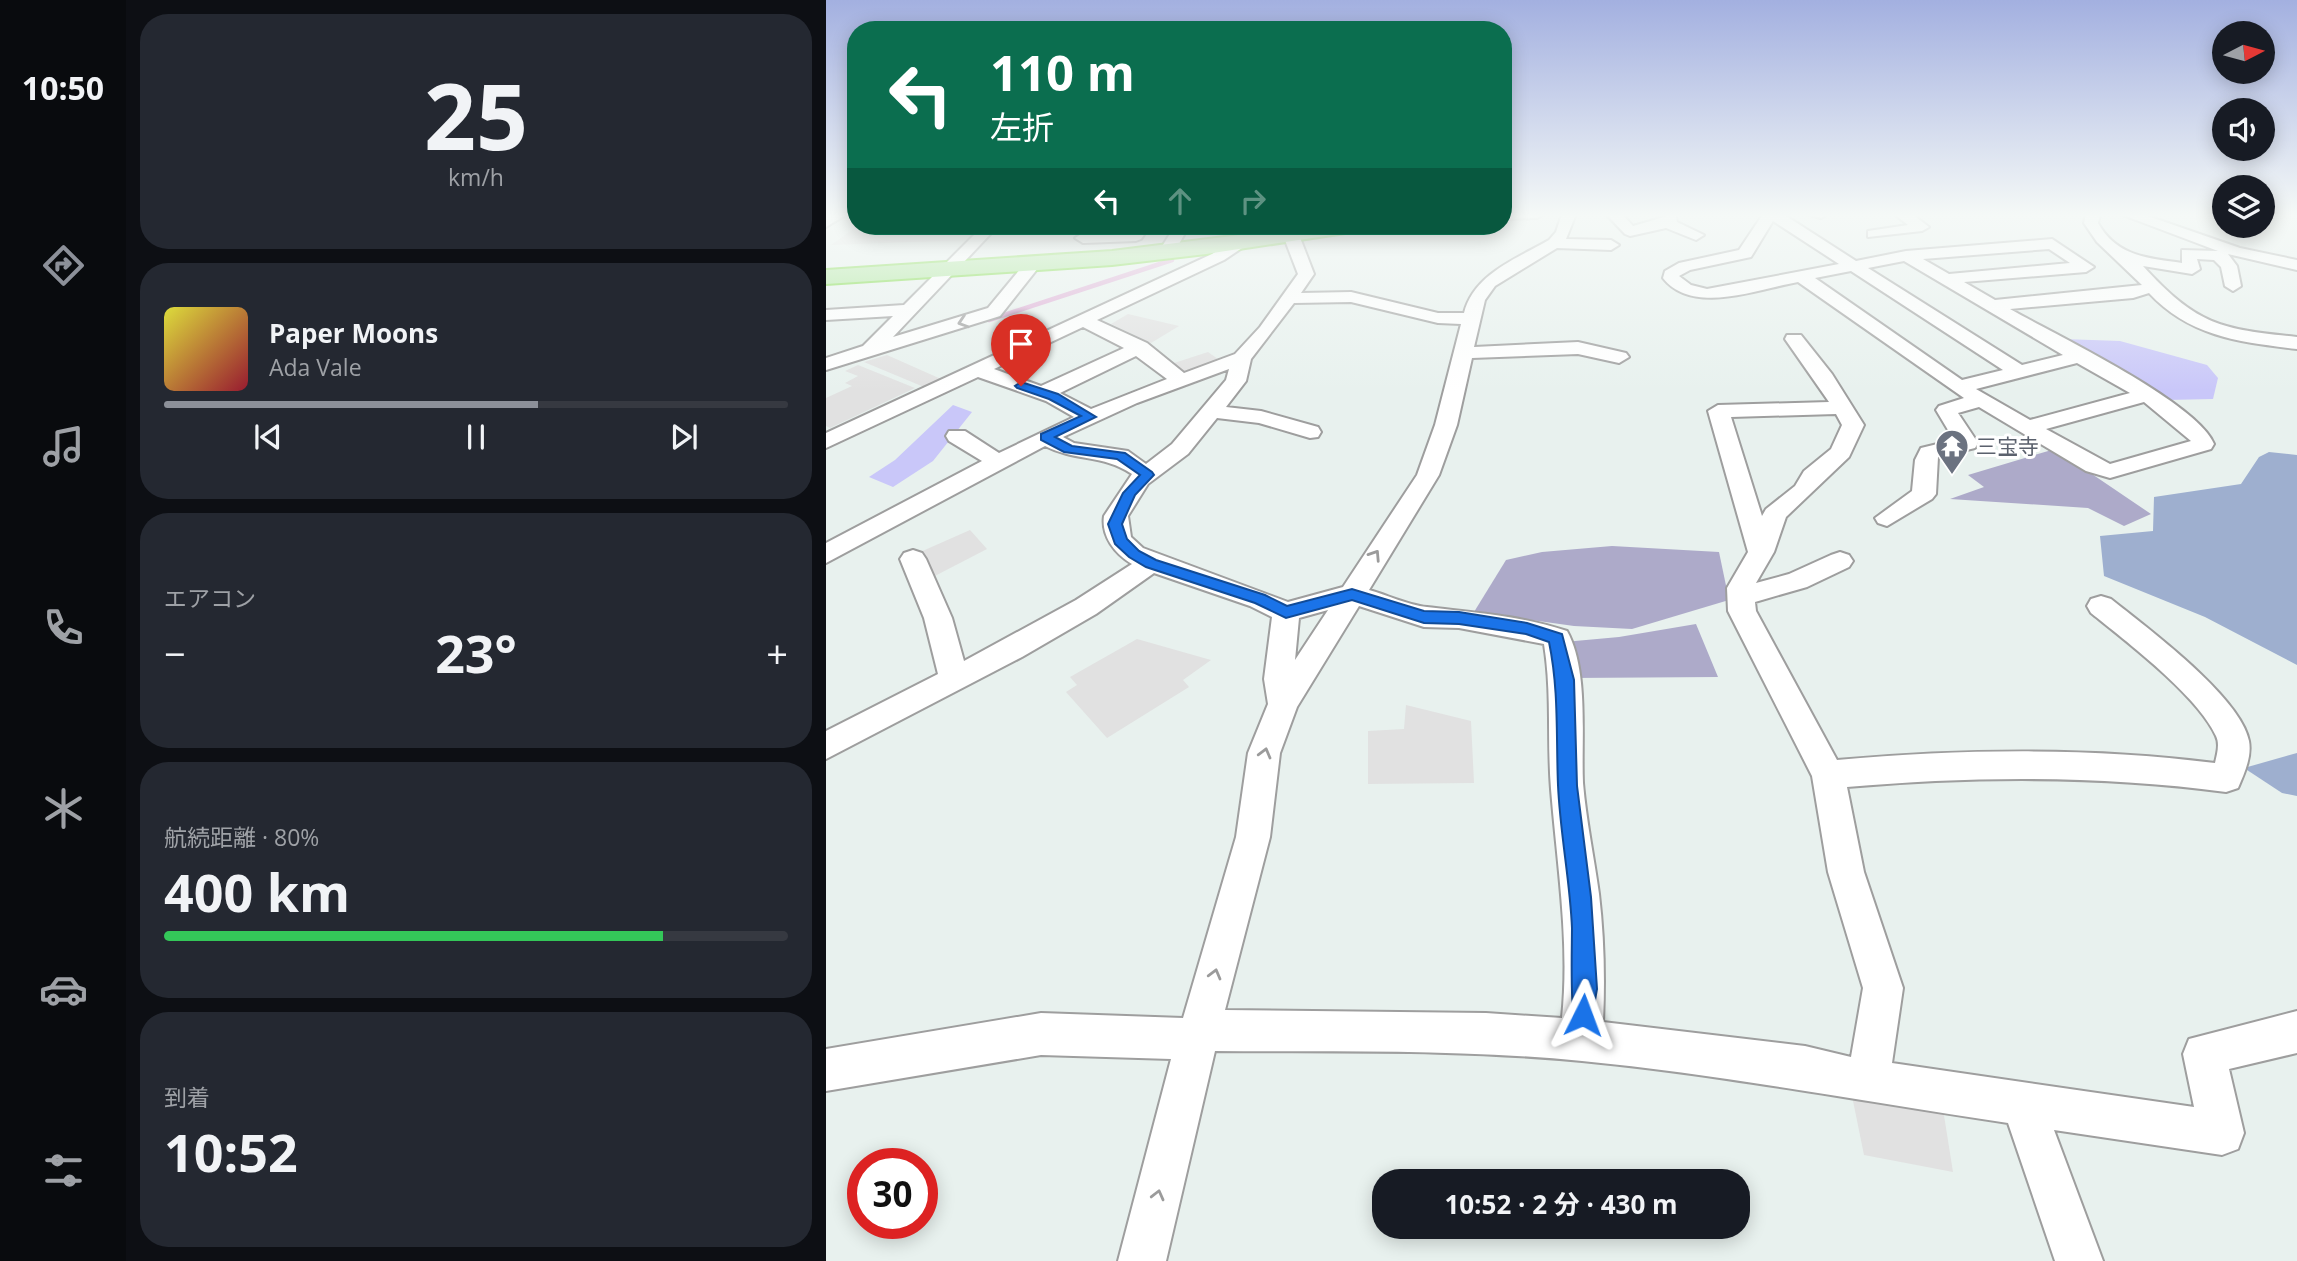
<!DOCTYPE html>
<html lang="ja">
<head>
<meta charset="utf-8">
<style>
	body { margin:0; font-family:"Open Sans","Noto Sans JP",sans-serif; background:#242831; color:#f1f3f6; height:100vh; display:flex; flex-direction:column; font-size:26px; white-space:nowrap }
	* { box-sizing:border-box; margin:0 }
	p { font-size:23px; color:#9ea1a6 }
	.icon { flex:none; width:38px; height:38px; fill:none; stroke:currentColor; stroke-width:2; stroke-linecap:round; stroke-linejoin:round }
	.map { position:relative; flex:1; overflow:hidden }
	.details { display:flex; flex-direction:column; gap:14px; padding:14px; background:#0d0f14; width:700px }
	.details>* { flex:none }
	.guide { position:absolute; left:21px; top:21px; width:665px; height:214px; border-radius:28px; box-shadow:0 4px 18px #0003; background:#0b6e4f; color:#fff; overflow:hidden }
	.needle { width:46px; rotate:84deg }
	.tools { position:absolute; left:1386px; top:21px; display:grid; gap:14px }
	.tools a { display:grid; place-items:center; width:63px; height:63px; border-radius:50%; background:#171b24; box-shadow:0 4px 18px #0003; font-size:35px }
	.speed { position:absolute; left:21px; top:1148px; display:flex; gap:14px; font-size:35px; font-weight:700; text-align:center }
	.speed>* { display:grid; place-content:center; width:91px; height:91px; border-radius:50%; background:#171b24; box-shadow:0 4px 18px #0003; line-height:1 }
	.speed .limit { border:10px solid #d22; background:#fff; color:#111 }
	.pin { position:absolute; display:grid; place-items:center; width:60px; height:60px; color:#fff; margin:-72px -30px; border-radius:50% 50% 50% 0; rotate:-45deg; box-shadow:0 0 7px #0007 }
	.pin .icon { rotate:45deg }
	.me { position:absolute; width:77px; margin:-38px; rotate:3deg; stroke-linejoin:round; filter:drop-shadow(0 0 5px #0008) }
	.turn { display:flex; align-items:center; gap:24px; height:147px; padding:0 28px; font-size:32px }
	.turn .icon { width:91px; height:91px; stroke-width:2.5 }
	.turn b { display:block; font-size:49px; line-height:60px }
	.lanes { display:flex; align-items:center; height:66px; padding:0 28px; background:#0003; justify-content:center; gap:35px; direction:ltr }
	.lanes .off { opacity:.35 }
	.big { font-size:52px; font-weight:700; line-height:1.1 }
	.details .widget { flex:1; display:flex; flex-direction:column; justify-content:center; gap:10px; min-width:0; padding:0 24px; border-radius:28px; background:#242831 }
	.details .dial { align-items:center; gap:0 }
	.dial b { font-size:91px; line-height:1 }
	.song { display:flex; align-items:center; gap:21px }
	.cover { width:84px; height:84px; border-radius:10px; background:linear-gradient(135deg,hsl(60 70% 55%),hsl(350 70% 35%)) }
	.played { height:7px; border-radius:4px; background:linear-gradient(90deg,#8c9099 60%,#363941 60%) }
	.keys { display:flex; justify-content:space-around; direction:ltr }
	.heat { display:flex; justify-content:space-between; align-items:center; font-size:38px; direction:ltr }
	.charge { height:10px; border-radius:5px; background:linear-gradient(90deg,#34c759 80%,#363941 0) }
	.trip { position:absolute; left:546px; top:1169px; width:378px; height:70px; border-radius:28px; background:#171b24; box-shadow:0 4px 18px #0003; font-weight:700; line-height:70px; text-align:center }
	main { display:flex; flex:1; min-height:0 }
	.dock { display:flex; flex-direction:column; width:126px; justify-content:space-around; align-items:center; background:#090b0e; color:#9ea1a6 }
	.dock .icon { width:49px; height:49px }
	.dock .active { color:#8c9099 }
	.dock b { font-size:32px; color:#f1f3f6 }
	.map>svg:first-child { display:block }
	.forest { fill:#9eafcf }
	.cemetery { fill:#adaac9 }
	.park { fill:#c9c7f9 }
	.parking { fill:#e1e1e1 }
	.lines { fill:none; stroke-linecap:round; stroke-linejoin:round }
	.stream { stroke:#ddaad4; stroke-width:4.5 }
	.minor-casing { stroke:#9e9e9e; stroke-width:4 }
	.highway-casing { stroke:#6fd72d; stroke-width:4 }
	.minor { fill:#fff; fill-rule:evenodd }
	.highway { fill:#a6e593; fill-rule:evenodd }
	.oneway { stroke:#9b9b9b }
	.route { fill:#1a73e8; stroke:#114b97; stroke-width:2 }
	.labels { text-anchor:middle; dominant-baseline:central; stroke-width:6; stroke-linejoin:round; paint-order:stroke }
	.far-worship-label { font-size:21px; fill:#5b616d; stroke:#fff; text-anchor:start }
</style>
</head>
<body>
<main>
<nav class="dock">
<b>10:50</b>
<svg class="icon active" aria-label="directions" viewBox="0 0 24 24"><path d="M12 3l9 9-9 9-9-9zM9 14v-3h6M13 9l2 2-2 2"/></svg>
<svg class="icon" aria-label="music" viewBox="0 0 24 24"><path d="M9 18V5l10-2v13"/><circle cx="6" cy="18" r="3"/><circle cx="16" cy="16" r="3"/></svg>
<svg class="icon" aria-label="phone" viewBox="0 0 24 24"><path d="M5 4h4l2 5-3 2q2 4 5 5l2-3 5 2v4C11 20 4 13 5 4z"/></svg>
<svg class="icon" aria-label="climate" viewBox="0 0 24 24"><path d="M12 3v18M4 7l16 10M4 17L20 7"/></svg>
<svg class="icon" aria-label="car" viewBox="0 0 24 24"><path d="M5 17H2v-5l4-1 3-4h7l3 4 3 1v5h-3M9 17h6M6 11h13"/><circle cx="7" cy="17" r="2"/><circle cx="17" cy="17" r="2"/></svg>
<svg class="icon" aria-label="filters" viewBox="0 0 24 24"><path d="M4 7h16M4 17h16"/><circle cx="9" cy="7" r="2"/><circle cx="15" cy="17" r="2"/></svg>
</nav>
<section class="details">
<div class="widget dial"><b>25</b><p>km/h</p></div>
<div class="widget">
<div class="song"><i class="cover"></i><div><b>Paper Moons</b><p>Ada Vale</p></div></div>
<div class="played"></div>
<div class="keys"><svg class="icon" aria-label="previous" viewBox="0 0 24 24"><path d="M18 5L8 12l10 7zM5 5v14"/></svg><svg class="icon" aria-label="pause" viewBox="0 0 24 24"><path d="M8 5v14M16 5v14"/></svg><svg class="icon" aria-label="next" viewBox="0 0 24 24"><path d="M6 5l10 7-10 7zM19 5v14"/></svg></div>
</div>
<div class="widget"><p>エアコン</p>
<div class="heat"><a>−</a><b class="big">23°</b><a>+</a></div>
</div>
<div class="widget"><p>航続距離 · 80%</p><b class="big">400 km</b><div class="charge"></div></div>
<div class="widget"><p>到着</p><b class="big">10:52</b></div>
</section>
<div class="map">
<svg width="1471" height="1261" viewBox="0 0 1471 1261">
	<rect width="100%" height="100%" fill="#e8f1ee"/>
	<g class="forest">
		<polygon points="1443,452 1471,455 1471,665 1379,617 1278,576 1274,536 1327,531 1328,497 1415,484 1433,457"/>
		<polygon points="1471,753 1471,796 1456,793 1418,768"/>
	</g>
	<g class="cemetery">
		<polygon points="1229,449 1325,514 1298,526 1262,508 1124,499 1158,487 1142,475"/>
		<polygon points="786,546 893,552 903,600 806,629 748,626 648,612 680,560 716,552"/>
		<polygon points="870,624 892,677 744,678 738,642 793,637"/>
	</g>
	<g class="park">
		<polygon points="1237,339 1294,341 1381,365 1392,378 1387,399 1341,400"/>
		<polygon points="127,405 146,412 107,461 67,487 43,477 69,460"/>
	</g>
	<g class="parking">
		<polygon points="32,226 157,226 142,240 5,245"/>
		<polygon points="302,314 353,326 325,343 285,324"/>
		<polygon points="382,352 396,362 359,377 345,364"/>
		<polygon points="61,355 115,379 98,387 38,362"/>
		<polygon points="32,365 89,388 4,428 0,426 0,398 26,386 19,383 32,376 19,371"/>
		<polygon points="144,530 161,549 103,579 92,553"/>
		<polygon points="311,639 385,660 357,680 363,687 281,738 240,692 251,685 244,677"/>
		<polygon points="580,705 645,721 648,783 542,784 542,731 578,729"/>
		<polygon points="1026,1096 1117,1109 1127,1172 1038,1155"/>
	</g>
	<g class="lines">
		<polyline class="stream" points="163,320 346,260"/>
		<defs>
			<g id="minor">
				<polygon points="3,214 21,214 0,227 0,217"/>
				<polygon points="677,214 718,214 711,218 677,219"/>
				<path d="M736,214h14l-10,25 45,1 8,5 -8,5 -54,-2 -62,38 -10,14 -11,47 104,-5 48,11 3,4 -10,6 -41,-9 -106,4 -15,67 -18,50 -70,115c18,5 39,15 58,17 51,6 90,8 140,24 22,39 14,108 16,152 3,37 11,74 16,111 5,42 6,86 4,128l202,24 46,11 12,-69 -35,-116 -16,-96 -84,-165 -1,-23 21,-36 -40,-141 10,-6 111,-3 -44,-63 2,-4h14l31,39 32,51 -15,32 -63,60 -12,35 -18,31 33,-9 42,-19 9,-3 9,3 4,6 -4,6 -42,20 -52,15 1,9 81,149c126,-11 252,-13 378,3 2,-9 5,-19 1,-27 -18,-40 -90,-95 -125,-123l-4,-7 4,-7 10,-3 10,3c35,28 130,98 138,142 3,16 -5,33 -11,47l-12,4c-127,-17 -252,-16 -379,-5l17,85 39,116 -11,75 302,44 -11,-53 6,-15 108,-28v42l-68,16 15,64 -6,16 -16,6 -168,-25 49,131h-48l-47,-138c-142,-21 -283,-48 -426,-62 -122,-12 -245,-9 -367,-10l-49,210h-48l53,-202 -130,-4 -215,36v-42l215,-36 142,5 53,-181 12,-84 20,-49 -4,-25 8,-62 -22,-11 -96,-33 -58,41 -74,43 -196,102v-28l112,-57 -14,-56 -24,-59 4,-6 9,-3 9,3 4,6 26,59 12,43 112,-61 56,-36c-17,-10 -31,-28 -28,-48l28,-42c-30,-20 -55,-12 -87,-28l-219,117v-20l156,-82 -33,-20 -3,-5 3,-5h16l34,22 75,-36 -28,-16 -68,-24 -152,71v-15l386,-179 46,-28h17l-51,34 -127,60 50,23 37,30 51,-19 25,-27 38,-53 -15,-39 8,-5 8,5 15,39 -13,19 50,-1 87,21h26c10,-39 52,-54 85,-73l7,-8zM525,302l87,21 23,1 -26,101 -18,50 -74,112 -55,15 -145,-54 -12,-11 -3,-21 20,-32 40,-30 29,-36 42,5 51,15 8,-1 3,-5 -3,-5 -57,-16 -35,-4 20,-26 5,-22 43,-56zM257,327l41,21 -83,38 -47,-17zM310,356l31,23 -76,30 -31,-16zM403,369l-3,11 -54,64 -26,20 -18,-13 -54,-8 -11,-6 74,-34zM1010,414l6,11 -11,24 -27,22 -9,15 -29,23 -4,7 -31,-99zM533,606l65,21 35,1 85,16c8,49 3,96 7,145 6,76 19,152 11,229l-76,-5 -261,-3 45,-173 10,-84 17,-46zM502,610l-33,50 4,-42z"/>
				<polygon points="780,214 796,214 807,226 845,215 850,216 851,222 878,235 870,240 840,228 804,236 799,234"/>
				<path d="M937,214h20l73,47 50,-10 146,-12 42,28 -8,5 -122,10 31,18 147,-15 -45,-43 -13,-19 2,-9h14l-2,9c19,34 51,35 84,40v-13l36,1 -98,-37h22l98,34 57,12v10l-69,-16 9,12 4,20 -8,5 -8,-5 -4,-19 -7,-7 -17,-1 3,10 -8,5 -49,-8c54,59 76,63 154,71v12c-57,-7 -107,-12 -148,-56l-16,5 -123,11c44,25 187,93 204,135l-3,5 -101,29 -24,-7 -107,-64 -21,6 20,30 -3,5 -37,9 -2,37 -4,5 -45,27 -9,-3 -3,-5 37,-27 3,-31 6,-12 33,-8 -18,-30 3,-4 25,-8 -166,-116c-40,7 -105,34 -135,-4l2,-7 14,-8 60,-13zM947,221l66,43 -132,25 -16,-4 -12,-9 11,-6 61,-13zM1223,249l21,14 -121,11 -26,-15zM1078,261l159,94 -41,10 -154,-97zM1025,271l152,99 -41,10 -147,-102zM1251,363l53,30 -100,27 -54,-31zM1318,402l47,39 -81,23 -64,-35z"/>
				<polygon points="982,214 1002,214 995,218"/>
				<polygon points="1068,214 1086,214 1103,227 1096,231 1042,237 1042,231 1082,225"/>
				<polygon points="157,226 172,226 67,337 162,308 200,262 212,262 212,268 174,316 0,370 0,358 37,346 67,316 0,320 0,310 78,305"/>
				<polygon points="310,226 324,226 315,239 310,241 257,243 249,238 257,233 305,232"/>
				<polygon points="349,226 363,226 349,251 337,251 335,248"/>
			</g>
			<polygon id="highway" points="486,226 536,226 526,232 380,254 286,265 0,284 0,270 286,251"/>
		</defs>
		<use href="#minor" class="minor-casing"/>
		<use href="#highway" class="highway-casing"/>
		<use href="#minor" class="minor"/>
		<use href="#highway" class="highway"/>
	</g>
	<defs><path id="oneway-chevron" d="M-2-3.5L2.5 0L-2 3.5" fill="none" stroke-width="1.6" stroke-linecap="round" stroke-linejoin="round" transform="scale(1.75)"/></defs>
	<g class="oneway">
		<use href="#oneway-chevron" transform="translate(137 322) rotate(162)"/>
		<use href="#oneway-chevron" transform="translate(549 555) rotate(-57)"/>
		<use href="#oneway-chevron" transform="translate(439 753) rotate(-75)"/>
		<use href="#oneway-chevron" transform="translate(389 974) rotate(-75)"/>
		<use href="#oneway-chevron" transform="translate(332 1195) rotate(-76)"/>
	</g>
	<linearGradient id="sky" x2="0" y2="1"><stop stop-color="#a3b0e0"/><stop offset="0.55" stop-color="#f5f9f7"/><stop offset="1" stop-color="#f5f9f7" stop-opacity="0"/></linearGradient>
	<rect width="1471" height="391" fill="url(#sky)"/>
	<path class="route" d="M195,382l37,12 38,23 -41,20 17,9 53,7 27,19 2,3 -19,20 -13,29 5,15 12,12 17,9 109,35 22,11 65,-17 72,22 35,1 68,11 35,11 12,46 3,106 14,111 6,92 -6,34 -8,3 -8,-3c-5,-13 -3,-76 -3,-95 -2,-48 -12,-95 -14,-143 -2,-49 1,-95 -9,-143l-23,-8 -67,-10 -35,-1 -72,-23 -66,18 -31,-15 -109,-36 -17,-10 -14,-13 -7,-20 15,-31 17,-18 -23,-16 -53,-7 -23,-12v-6l40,-18 -32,-17 -32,-11 -2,-2z"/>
	<defs>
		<symbol id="temple-pin" viewBox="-11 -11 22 30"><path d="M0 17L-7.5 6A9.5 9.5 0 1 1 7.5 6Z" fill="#6b7280" stroke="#fff"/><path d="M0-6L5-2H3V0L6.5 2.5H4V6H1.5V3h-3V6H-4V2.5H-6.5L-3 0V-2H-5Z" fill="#fff"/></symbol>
	</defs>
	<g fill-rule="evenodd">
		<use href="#temple-pin" x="1107" y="427" width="38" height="52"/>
	</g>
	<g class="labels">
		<g class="far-worship-label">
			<text x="1150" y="446">三宝寺</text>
		</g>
	</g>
</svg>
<div class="tools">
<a><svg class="needle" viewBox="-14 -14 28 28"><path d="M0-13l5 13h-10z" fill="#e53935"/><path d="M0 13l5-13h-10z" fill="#9ea1a6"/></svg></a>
<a><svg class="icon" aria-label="sound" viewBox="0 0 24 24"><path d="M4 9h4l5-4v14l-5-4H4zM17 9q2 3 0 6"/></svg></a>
<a><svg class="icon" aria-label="layers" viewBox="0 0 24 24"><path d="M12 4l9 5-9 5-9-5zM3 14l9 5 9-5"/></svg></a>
</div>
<div class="speed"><div class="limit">30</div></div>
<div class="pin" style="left:195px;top:386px;background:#d93025"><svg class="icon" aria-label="arrive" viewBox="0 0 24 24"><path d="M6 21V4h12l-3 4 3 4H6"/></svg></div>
<svg class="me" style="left:757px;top:1015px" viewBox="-20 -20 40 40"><path d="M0-17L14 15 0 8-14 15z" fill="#1a73e8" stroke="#fff" stroke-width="4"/></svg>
<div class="trip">10:52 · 2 分 · 430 m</div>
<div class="guide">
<div class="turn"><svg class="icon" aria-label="left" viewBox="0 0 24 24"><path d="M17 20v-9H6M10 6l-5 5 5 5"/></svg><div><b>110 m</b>左折</div></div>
<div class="lanes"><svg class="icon" aria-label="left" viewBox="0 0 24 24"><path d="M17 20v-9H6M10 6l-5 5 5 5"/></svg><svg class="icon off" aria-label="ahead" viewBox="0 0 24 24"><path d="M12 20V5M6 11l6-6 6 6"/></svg><svg class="icon off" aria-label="right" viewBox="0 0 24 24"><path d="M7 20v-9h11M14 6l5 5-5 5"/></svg></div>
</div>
</div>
</main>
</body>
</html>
